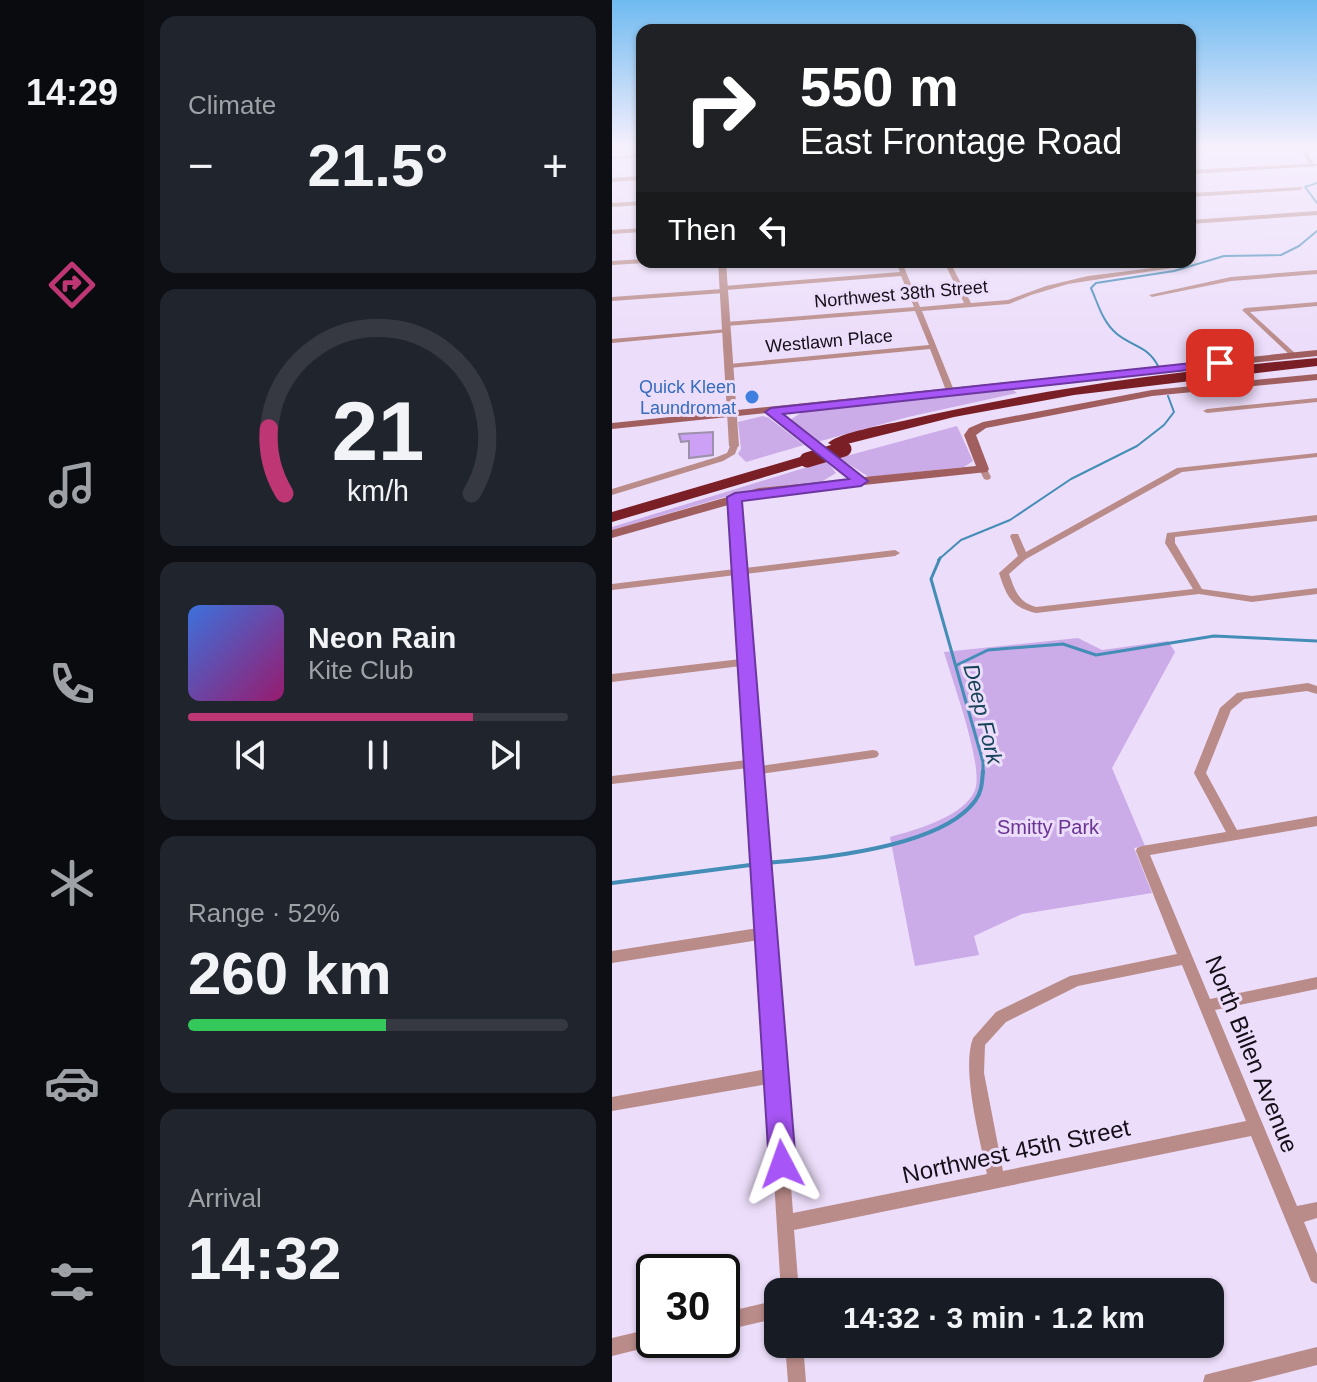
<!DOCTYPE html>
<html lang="en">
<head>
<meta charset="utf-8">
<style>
	body { margin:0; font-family:Helvetica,sans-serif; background:#20242c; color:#f1f3f6; height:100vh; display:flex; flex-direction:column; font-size:30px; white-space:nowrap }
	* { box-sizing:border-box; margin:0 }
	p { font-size:26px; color:#9ea1a6 }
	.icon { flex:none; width:44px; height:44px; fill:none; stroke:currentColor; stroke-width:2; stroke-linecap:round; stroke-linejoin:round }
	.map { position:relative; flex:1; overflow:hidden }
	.details { display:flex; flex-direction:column; gap:16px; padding:16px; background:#0d0f14; width:468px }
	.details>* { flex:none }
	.banner { position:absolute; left:24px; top:24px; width:560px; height:244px; border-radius:16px; box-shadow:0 2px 6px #0004; background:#202124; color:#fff; overflow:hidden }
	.speed { position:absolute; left:24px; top:1254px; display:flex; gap:16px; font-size:40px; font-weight:700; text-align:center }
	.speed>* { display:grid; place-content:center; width:104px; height:104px; border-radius:50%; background:#171b24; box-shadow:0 2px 6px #0004; line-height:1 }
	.speed .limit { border:4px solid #111; border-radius:12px; background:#fff; color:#111 }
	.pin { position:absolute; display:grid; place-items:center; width:68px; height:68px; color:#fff; margin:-34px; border-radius:16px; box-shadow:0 4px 12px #0006 }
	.me { position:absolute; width:88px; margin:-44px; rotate:356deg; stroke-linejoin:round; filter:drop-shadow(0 0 6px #0008) }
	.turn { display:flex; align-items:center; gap:28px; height:168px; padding:0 32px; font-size:36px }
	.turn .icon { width:104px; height:104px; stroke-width:2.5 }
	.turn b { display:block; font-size:56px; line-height:68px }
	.then { display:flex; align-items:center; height:76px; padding:0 32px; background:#0003; gap:16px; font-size:30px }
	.big { font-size:60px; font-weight:800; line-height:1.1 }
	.details .tile { flex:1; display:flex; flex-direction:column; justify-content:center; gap:12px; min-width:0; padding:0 28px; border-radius:16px; background:#20242c }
	.details .dial { align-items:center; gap:0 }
	.dial svg { height:208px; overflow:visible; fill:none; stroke:#363941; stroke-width:7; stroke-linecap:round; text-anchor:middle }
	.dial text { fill:#f1f3f6; stroke:none }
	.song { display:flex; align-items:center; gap:24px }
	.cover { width:96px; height:96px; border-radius:12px; background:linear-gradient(135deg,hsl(220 70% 55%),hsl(320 70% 35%)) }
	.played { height:8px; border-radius:4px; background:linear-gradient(90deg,#be3674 75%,#363941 75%) }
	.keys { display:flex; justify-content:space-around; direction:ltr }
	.heat { display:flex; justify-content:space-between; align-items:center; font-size:44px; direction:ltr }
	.charge { height:12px; border-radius:6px; background:linear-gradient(90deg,#34c759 52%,#363941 0) }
	.trip { position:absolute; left:152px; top:1278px; width:460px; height:80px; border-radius:16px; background:#171b24; box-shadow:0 2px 6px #0004; font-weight:800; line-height:80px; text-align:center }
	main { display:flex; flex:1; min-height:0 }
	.tabs { display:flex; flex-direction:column; width:144px; justify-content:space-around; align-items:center; background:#090b0e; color:#9ea1a6 }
	.tabs .icon { width:56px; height:56px }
	.tabs .current { color:#be3674 }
	.tabs b { font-size:36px; color:#f1f3f6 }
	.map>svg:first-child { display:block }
	.green { fill:#cbabe8 }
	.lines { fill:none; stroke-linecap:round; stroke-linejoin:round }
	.stream-far2 { stroke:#448db7; stroke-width:2 }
	.stream-far1 { stroke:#448db7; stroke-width:3 }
	.stream { stroke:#448db7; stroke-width:4 }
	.building { fill:#cca0f4; stroke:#9d90aa; stroke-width:2 }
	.minor { fill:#b98b89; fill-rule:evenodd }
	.tertiary { fill:#b98b89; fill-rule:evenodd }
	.secondary { fill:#a05f5e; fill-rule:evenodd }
	.motorway { fill:#7a1f25; fill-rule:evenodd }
	.motorway-bridge { stroke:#7a1f25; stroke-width:15 }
	.route { fill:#a855f7; stroke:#6d37a1; stroke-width:2 }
	.shop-dot { fill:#3f7fe0; stroke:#ecddfa; stroke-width:3 }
	.labels { text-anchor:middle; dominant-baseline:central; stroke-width:6; stroke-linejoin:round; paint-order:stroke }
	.far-street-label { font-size:18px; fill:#140f18; stroke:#ecddfa }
	.far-shop-label { font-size:18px; fill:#366cbe; stroke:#ecddfa; text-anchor:end }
	.park-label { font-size:20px; fill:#6b3394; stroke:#ecddfa }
	.water-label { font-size:22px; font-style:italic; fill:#17435a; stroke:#ecddfa }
	.near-street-label { font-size:24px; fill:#140f18; stroke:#ecddfa }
</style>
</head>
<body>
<main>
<nav class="tabs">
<b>14:29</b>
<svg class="icon current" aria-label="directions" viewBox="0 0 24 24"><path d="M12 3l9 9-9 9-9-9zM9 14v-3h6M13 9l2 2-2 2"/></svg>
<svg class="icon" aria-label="music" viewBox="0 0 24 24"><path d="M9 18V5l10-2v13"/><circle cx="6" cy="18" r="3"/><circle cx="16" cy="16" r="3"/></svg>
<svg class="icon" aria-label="phone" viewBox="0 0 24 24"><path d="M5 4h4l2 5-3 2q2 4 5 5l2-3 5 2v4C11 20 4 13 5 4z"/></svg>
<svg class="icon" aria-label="climate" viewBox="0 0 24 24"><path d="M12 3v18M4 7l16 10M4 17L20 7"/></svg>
<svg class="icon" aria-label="car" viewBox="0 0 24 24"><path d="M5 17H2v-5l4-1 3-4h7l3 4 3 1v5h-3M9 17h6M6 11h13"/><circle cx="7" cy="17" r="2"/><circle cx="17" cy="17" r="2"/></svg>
<svg class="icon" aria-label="filters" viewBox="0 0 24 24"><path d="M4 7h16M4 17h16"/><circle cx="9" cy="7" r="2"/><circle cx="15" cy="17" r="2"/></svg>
</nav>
<section class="details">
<div class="tile"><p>Climate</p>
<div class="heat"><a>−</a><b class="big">21.5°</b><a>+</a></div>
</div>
<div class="tile dial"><svg viewBox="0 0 100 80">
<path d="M14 69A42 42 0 1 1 86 69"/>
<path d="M14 69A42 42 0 0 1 8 44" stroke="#be3674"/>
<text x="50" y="56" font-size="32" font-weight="700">21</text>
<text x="50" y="72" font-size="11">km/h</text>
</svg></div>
<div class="tile">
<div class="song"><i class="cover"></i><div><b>Neon Rain</b><p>Kite Club</p></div></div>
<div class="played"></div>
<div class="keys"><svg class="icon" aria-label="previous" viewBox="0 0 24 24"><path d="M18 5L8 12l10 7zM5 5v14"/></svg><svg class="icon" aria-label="pause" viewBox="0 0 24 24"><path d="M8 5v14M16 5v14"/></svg><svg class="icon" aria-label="next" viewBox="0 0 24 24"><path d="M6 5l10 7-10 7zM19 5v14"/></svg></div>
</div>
<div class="tile"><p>Range · 52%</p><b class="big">260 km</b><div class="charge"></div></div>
<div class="tile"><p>Arrival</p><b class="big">14:32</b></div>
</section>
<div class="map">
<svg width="705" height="1382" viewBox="0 0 705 1382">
	<rect width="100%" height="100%" fill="#ecddfa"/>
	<g class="green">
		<polygon points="400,389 405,393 296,417 205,442 178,420 192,411"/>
		<polygon points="151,416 157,418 192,445 134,462 126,454 129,449 126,422"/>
		<polygon points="345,426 361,461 352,467 257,477 227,458"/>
		<polygon points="215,461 224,473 209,482 123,494 0,530 0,527"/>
		<path d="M466,638l24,12 66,-9 7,11 -63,116 33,78 -11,2 18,45 -130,21 -48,22 5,19 -64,11 -25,-129c25,-7 74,-20 85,-47 9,-24 -23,-110 -31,-138z"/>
	</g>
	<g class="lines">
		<g class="stream-far2">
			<polyline points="705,183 693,187 705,203"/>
			<path d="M546,366c-10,-20 -25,-19 -41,-32 -14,-11 -19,-30 -26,-46l5,-5 78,-12 50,-15 57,-1 18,-9 18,-15"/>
			<polyline points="326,560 349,540 398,520 459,479 525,446 552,425 562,412 556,396"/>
		</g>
		<g class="stream-far1">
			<polyline points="328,558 319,579 371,762 371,773"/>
			<polyline points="345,665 376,650 451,644 484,655 602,636 705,641"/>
		</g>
		<g class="stream">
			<path d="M153,863c54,-4 176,-16 210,-62 7,-9 7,-19 8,-30"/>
			<polyline points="0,883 146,864"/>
		</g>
	</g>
	<polygon class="building" points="101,432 101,455 77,458 77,441 69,442 67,434"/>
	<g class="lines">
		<g class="minor">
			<polygon points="619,148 617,149 578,151 578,149"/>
			<polygon points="689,148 693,148 702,164 705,164 705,166 578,174 578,170 697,164"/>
			<polygon points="702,148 705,148 705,151 703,151"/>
			<polygon points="30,155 30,157 0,159 0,157"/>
			<polygon points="30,176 30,180 0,182 0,178"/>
			<polygon points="691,187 689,190 578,197 578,193"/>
			<polygon points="30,201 30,205 0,207 0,203"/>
			<polygon points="30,228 30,232 0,234 0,230"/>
			<polygon points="578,249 581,251 581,254 578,255"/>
			<polygon points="284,262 290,262 308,307 352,303 332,262 338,262 359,303 396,300 434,286 476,276 557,266 560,268 456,284 419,295 397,304 310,311 343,393 339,395 335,393 318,349 117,368 113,366 117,364 317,345 303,311 114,326 111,324 114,322 302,307 289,276 114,290 114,292 112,293 0,301 0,297 110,289 110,287 112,286 288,272"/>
			<polygon points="705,270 705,274 619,281 540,297 537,295 619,277"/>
			<polygon points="705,302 705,306 638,312 684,354 685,356 681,358 630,310 633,308"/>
			<polygon points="115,329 118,331 117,332 0,343 0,339"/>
			<polygon points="705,398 705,402 595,413 591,411 595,409"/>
			<polygon points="119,444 122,444 126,446 123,454 111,461 0,495 0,489 105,457 115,453"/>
			<path d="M705,453v4l-135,15 -156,87 -17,15c6,16 9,28 27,33l157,-18 -28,-46 2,-10 150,-18v6l-142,16v6l27,46 50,7 65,-8v6l-65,8 -53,-8 -163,19c-25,-6 -29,-16 -37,-40l19,-17 -8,-20 2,-2h6l8,18 151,-84z"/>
			<polygon points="371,466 374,467 379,477 378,479 375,480 372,479 367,469"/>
			<path d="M123,494l4,3 6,71 150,-18 5,3 -5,3 -150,18 7,86 1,2 -1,2 8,102 113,-16 4,1 2,3 -2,3 -4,1 -113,16 33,439 194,-39c-7,-34 -26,-105 -14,-136l23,-26 74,-36 107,-22 -41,-103 1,-3 5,-2 84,-14 -32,-59 26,-65 17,-15 71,-10 9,3v8l-10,-3 -63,8 -13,11 -25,63 31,57 80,-14v10l-167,29 60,144 107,-22v12l-102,21 82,196 20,-4v16l-13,4 13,32v30l-6,-3 -60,-145 -457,94 5,62h-18l-13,-208 -156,27v-14l155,-28 -8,-129 -147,23v-12l146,-23 -10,-160 -136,16v-8l135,-16 -6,-94 -129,16v-8l129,-15 -5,-84 -124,15v-6l123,-15 -4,-72zM570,965l64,156 -243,50 -19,-98 1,-28 21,-23 72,-36z"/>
			<polygon points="166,1300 166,1318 110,1331 110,1313"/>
			<polygon points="42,1328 42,1340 50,1340 49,1344 0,1356 0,1338"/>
			<polygon points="173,1344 191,1344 194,1382 176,1382"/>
			<polygon points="705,1347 705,1365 638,1382 591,1382 593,1375 600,1373"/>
		</g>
		<g class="tertiary">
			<polygon points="705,211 705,215 578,224 578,220"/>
			<polygon points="30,259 30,262 33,263 0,265 0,261"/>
			<polygon points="106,262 114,262 127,446 122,449 117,446"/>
		</g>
		<polygon class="secondary" points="705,350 705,356 166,412 252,477 364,466 352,435 357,428 371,422 540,390 705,374 705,380 540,396 374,428 364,435 377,469 375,472 148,496 0,538 0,530 147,488 238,479 154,413 0,429 0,423"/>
		<g class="motorway">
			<path d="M705,358v8l-243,29 -120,22 -119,30 -7,-4c13,-11 56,-18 75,-22 136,-32 274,-50 414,-63z"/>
			<polygon points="195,455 203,460 200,463 0,522 0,512"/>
		</g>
		<polyline class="motorway-bridge" points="195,460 232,449"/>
	</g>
	<linearGradient id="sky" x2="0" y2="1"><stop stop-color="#6fbaf0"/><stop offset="0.43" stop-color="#f6f0fd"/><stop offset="1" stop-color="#f6f0fd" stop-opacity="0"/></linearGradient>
	<rect width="705" height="341" fill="url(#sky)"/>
	<polygon class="route" points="608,360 614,363 612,366 171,414 256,481 249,486 130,501 184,1164 180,1173 170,1177 161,1173 157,1164 115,497 123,493 237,479 153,412 159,408"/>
	<circle class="shop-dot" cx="140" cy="397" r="8"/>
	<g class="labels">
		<g class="far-street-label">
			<text transform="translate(289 294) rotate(-5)">Northwest 38th Street</text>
			<text transform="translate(217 341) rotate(-5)">Westlawn Place</text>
		</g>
		<g class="far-shop-label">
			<text x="124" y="387">Quick Kleen<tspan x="124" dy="21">Laundromat</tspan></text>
		</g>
		<g class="park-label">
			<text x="436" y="827">Smitty Park</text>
		</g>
		<g class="water-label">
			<text transform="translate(371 714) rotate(76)">Deep Fork</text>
		</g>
		<g class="near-street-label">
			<text transform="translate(640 1054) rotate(68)">North Billen Avenue</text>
			<text transform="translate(404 1151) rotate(-12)">Northwest 45th Street</text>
		</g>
	</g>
</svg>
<div class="speed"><div class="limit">30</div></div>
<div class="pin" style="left:608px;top:363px;background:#d93025"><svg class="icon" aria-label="arrive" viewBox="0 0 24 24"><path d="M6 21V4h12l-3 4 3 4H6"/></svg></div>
<svg class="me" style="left:170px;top:1164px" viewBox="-20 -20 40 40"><path d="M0-17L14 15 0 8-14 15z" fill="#a855f7" stroke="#fff" stroke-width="4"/></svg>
<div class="trip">14:32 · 3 min · 1.2 km</div>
<div class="banner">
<div class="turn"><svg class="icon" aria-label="right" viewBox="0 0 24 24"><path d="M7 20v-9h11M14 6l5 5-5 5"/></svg><div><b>550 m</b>East Frontage Road</div></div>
<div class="then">Then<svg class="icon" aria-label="left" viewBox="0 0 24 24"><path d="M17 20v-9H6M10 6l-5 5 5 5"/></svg></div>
</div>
</div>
</main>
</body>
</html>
